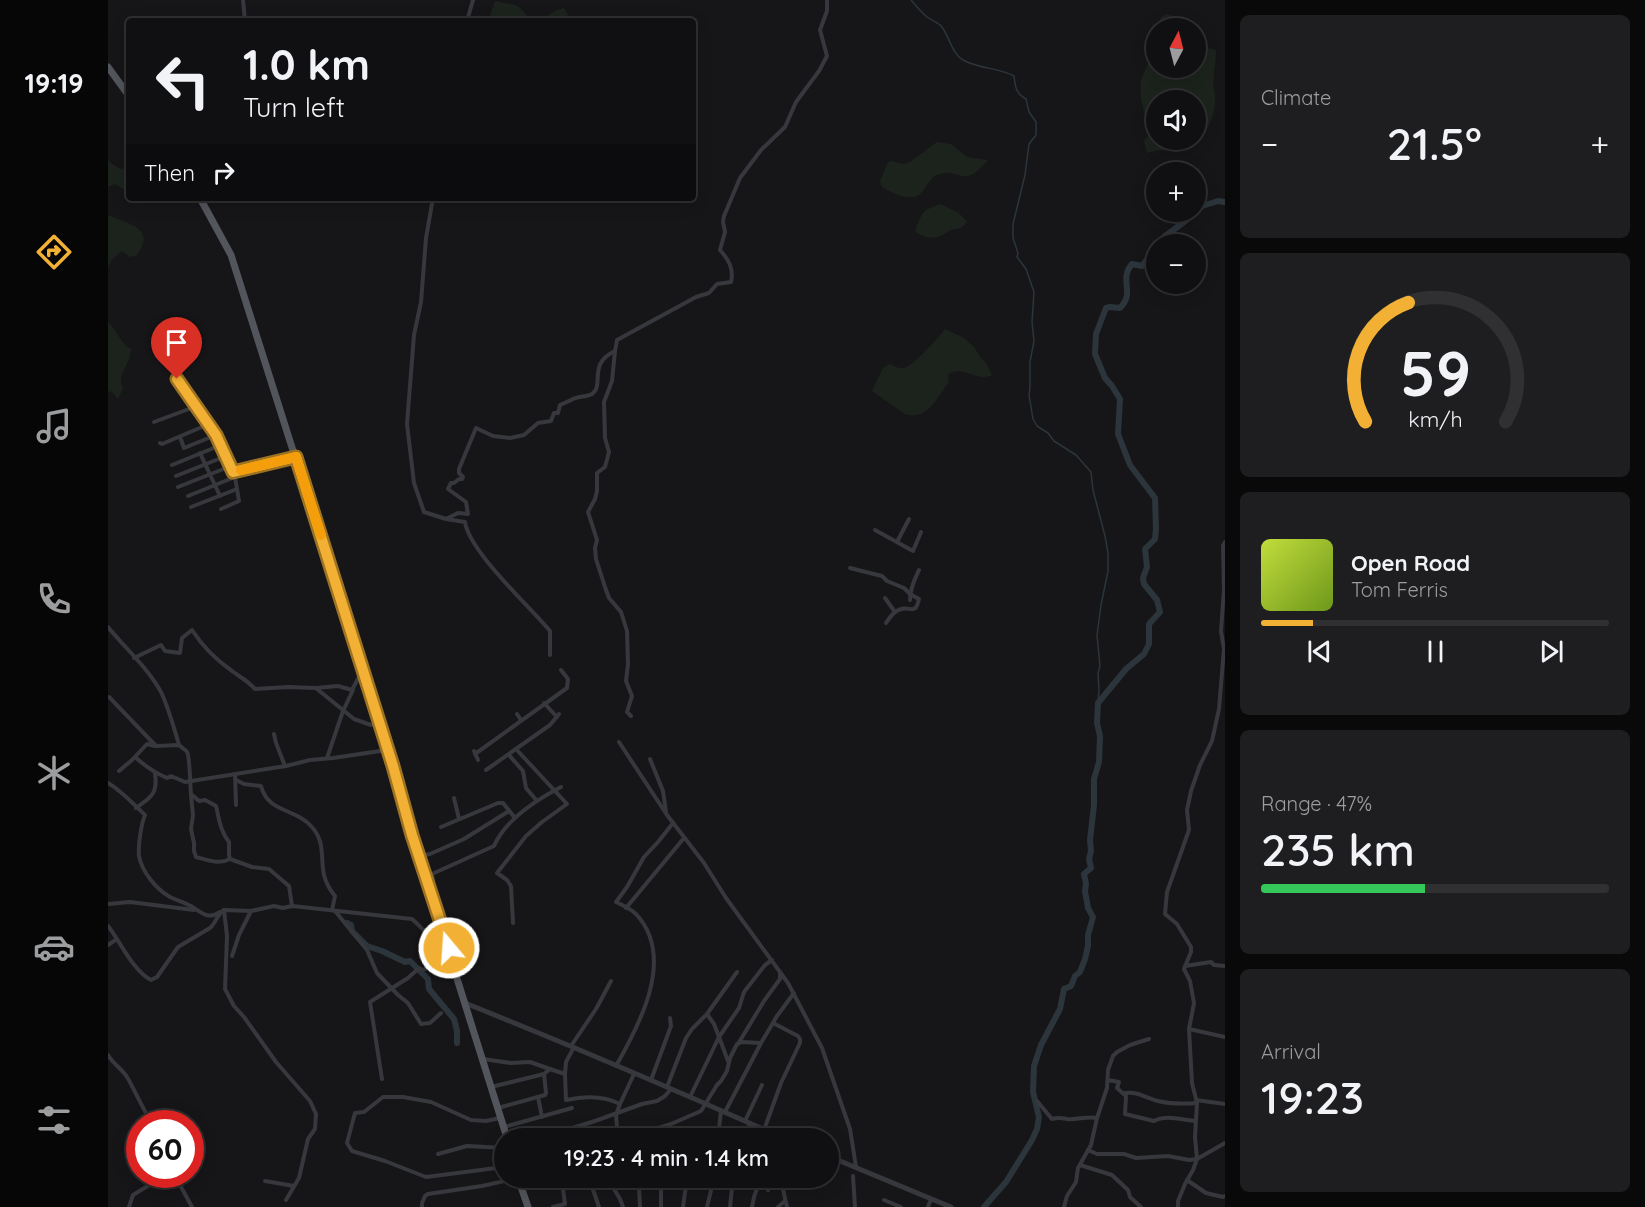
<!DOCTYPE html>
<html lang="en">
<head>
<meta charset="utf-8">
<style>
	body { margin:0; font-family:Quicksand,sans-serif; background:#1e1e20; color:#f1f3f6; height:100vh; display:flex; flex-direction:column; font-size:22px; white-space:nowrap }
	* { box-sizing:border-box; margin:0 }
	p { font-size:20px; color:#9c9d9f }
	.icon { flex:none; width:33px; height:33px; fill:none; stroke:currentColor; stroke-width:2; stroke-linecap:round; stroke-linejoin:round }
	.map { position:relative; flex:1; overflow:hidden }
	.panel { display:flex; flex-direction:column; gap:15px; padding:15px; background:#09090a; width:420px }
	.panel>* { flex:none }
	.top-card { position:absolute; left:18px; top:18px; width:570px; height:183px; border-radius:6px; box-shadow:0 3px 15px #0003,0 0 0 2px #303032; background:#101012; color:#f1f3f6; overflow:hidden }
	.needle { width:39px; rotate:7deg }
	.fabs { position:absolute; left:1038px; top:18px; display:grid; gap:12px }
	.fabs a { display:grid; place-items:center; width:60px; height:60px; border-radius:50%; background:#101012; box-shadow:0 3px 15px #0003,0 0 0 2px #303032; font-size:30px }
	.speed { position:absolute; left:18px; top:1110px; display:flex; gap:12px; font-size:30px; font-weight:700; text-align:center }
	.speed>* { display:grid; place-content:center; width:78px; height:78px; border-radius:50%; background:#101012; box-shadow:0 3px 15px #0003,0 0 0 2px #303032; line-height:1 }
	.speed .limit { border:9px solid #d22; background:#fff; color:#111 }
	.pin { position:absolute; display:grid; place-items:center; width:51px; height:51px; color:#fff; margin:-62px -26px; border-radius:50% 50% 50% 0; rotate:-45deg; box-shadow:0 0 6px #0007 }
	.pin .icon { rotate:45deg }
	.me { position:absolute; width:66px; margin:-33px; rotate:342deg; stroke-linejoin:round; filter:drop-shadow(0 0 4px #0008) }
	.turn { display:flex; align-items:center; gap:21px; height:126px; padding:0 18px; font-size:27px }
	.turn .icon { width:78px; height:78px; stroke-width:2.5 }
	.turn b { display:block; font-size:42px; line-height:51px }
	.then { display:flex; align-items:center; height:57px; padding:0 18px; background:#0003; gap:12px; font-size:22px }
	.big { font-size:45px; font-weight:600; line-height:1.1 }
	.panel .widget { flex:1; display:flex; flex-direction:column; justify-content:center; gap:9px; min-width:0; padding:0 21px; border-radius:9px; background:#1e1e20 }
	.panel .dial { align-items:center; gap:0 }
	.dial svg { height:156px; overflow:visible; fill:none; stroke:#303032; stroke-width:7; stroke-linecap:round; text-anchor:middle }
	.dial text { fill:#f1f3f6; stroke:none }
	.song { display:flex; align-items:center; gap:18px }
	.cover { width:72px; height:72px; border-radius:9px; background:linear-gradient(135deg,hsl(70 70% 55%),hsl(80 70% 35%)) }
	.played { height:6px; border-radius:3px; background:linear-gradient(90deg,#f2b134 15%,#303032 15%) }
	.keys { display:flex; justify-content:space-around; direction:ltr }
	.heat { display:flex; justify-content:space-between; align-items:center; font-size:33px; direction:ltr }
	.charge { height:9px; border-radius:4px; background:linear-gradient(90deg,#34c759 47%,#303032 0) }
	.trip { position:absolute; left:386px; top:1128px; width:345px; height:60px; border-radius:30px; background:#101012; box-shadow:0 3px 15px #0003,0 0 0 2px #303032; font-weight:600; line-height:60px; text-align:center }
	main { display:flex; flex:1; min-height:0 }
	.tabs { display:flex; flex-direction:column; width:108px; justify-content:space-around; align-items:center; background:#060607; color:#9c9d9f }
	.tabs .icon { width:42px; height:42px }
	.tabs .selected { color:#f2b134 }
	.tabs b { font-size:27px; color:#f1f3f6 }
	.map>svg:first-child { display:block }
	.green { fill:#1c231d; fill-rule:evenodd }
	.lines { fill:none; stroke-linecap:round; stroke-linejoin:round }
	.stream { stroke:#2c353c; stroke-width:1.5 }
	.river { stroke:#2c353c; stroke-width:6 }
	.minor { stroke:#37383d; stroke-width:4 }
	.tertiary { stroke:#37383d; stroke-width:5 }
	.primary { stroke:#53555c; stroke-width:7 }
	.route-casing { stroke:#9d7322; stroke-width:15 }
	.route { stroke:#f2b134; stroke-width:10 }
	.slow { stroke:#f59e0b; stroke-width:10 }
</style>
</head>
<body>
<main>
<nav class="tabs">
<b>19:19</b>
<svg class="icon selected" aria-label="directions" viewBox="0 0 24 24"><path d="M12 3l9 9-9 9-9-9zM9 14v-3h6M13 9l2 2-2 2"/></svg>
<svg class="icon" aria-label="music" viewBox="0 0 24 24"><path d="M9 18V5l10-2v13"/><circle cx="6" cy="18" r="3"/><circle cx="16" cy="16" r="3"/></svg>
<svg class="icon" aria-label="phone" viewBox="0 0 24 24"><path d="M5 4h4l2 5-3 2q2 4 5 5l2-3 5 2v4C11 20 4 13 5 4z"/></svg>
<svg class="icon" aria-label="climate" viewBox="0 0 24 24"><path d="M12 3v18M4 7l16 10M4 17L20 7"/></svg>
<svg class="icon" aria-label="car" viewBox="0 0 24 24"><path d="M5 17H2v-5l4-1 3-4h7l3 4 3 1v5h-3M9 17h6M6 11h13"/><circle cx="7" cy="17" r="2"/><circle cx="17" cy="17" r="2"/></svg>
<svg class="icon" aria-label="filters" viewBox="0 0 24 24"><path d="M4 7h16M4 17h16"/><circle cx="9" cy="7" r="2"/><circle cx="15" cy="17" r="2"/></svg>
</nav>
<div class="map">
<svg width="1117" height="1207" viewBox="0 0 1117 1207">
	<rect width="100%" height="100%" fill="#161618"/>
	<g class="green">
		<path d="M387,1c20,5 23,0 35,20h-42z"/>
		<polygon points="456,8 461,17 462,21 430,21 449,10"/>
		<polygon points="1059,14 1065,16 1069,21 1086,28 1050,28 1053,17"/>
		<path d="M1088,30l8,17 12,3c0,11 -2,21 -3,32 0,6 3,12 2,19 0,16 -11,41 -26,47 -10,4 -19,1 -28,2 -5,0 -9,2 -14,3l-3,-12 8,-10 -1,-7 -7,-12 -3,-13v-19l8,-19 1,-20 6,-10v37h40zM1048,100h40v40h-40z"/>
		<path d="M829,142l14,2 16,13 21,3c-26,31 -27,6 -51,15 -10,4 -12,20 -23,22 -11,2 -23,-5 -32,-10l-2,-6 8,-19 3,-1 12,3 7,-2z"/>
		<path d="M0,160c6,6 12,10 21,10v22l-14,-8 -7,3z"/>
		<path d="M833,204l18,9 8,9c-8,9 -6,5 -16,8 -2,1 -7,4 -9,5 -9,5 -19,3 -27,-4 8,-19 5,-20 26,-27z"/>
		<path d="M0,215c19,9 49,12 29,40l-7,2 -8,-6 -10,8 -4,9z"/>
		<path d="M0,322c10,9 10,19 23,27 0,15 -15,25 -8,39l-5,11 -7,-8 -3,2z"/>
		<path d="M837,329l19,9 10,9 7,11 5,5 6,12c-16,8 -31,-12 -44,0l1,7c-12,15 -21,39 -44,32l-33,-23 9,-19 3,-5 6,-3c4,2 8,5 13,4 10,-1 35,-30 42,-39z"/>
	</g>
	<g class="lines">
		<path class="stream" d="M803,0c5,6 10,12 16,17 5,4 11,5 15,10 8,11 10,28 23,34 16,8 35,7 49,15 1,10 2,18 12,23l3,13 7,10v13l-7,9 -4,31 -12,49v14l5,15 -1,4 9,12 8,23 -2,30 2,19 -4,21v25l-1,8 4,24 4,7 11,7 6,8 22,14 15,17 2,18 12,46 3,17v18l-7,34 -4,30 3,31 -2,7 1,16 -1,14"/>
		<g class="river">
			<polyline points="1051,244 1056,237 1076,222 1094,206 1110,201 1117,202"/>
			<polyline points="239,923 243,925 244,931 259,946 274,951 297,962 302,961 320,979 321,989 346,1019 349,1031 349,1043"/>
			<path d="M876,1207l22,-25 26,-42 5,-11 2,-12 -6,-25 1,-26 7,-21 19,-36 4,-20 7,-3 4,-10 5,-4 5,-13 3,-13v-11l5,-18 -5,-9 -3,-17 1,-7 -2,-10 7,-6 -2,-9 2,-8 -1,-11 4,-35v-26l5,-17 1,-26 -3,-13 1,-20 28,-34 18,-15 5,-10v-20l11,-12 -3,-12 -13,-16 -1,-6 4,-11 -2,-18 10,-10 1,-10 -1,-31 -25,-33 -12,-31 2,-35 -8,-13 -7,-8 -10,-24 1,-20 10,-26 4,-1 10,1c16,-16 -2,-28 12,-44l10,2 14,-18"/>
		</g>
		<g class="minor">
			<polyline points="135,0 137,21"/>
			<polyline points="359,21 365,0"/>
			<path d="M325,198l-7,40 -5,64 -7,33 -7,89 7,59 10,29 22,7 19,3c4,29 64,84 85,109v24"/>
			<polyline points="507,351 504,381 496,402 497,438 501,452 497,467 489,473 489,491 487,499 480,512 489,540 487,548 488,559 497,587 501,598 513,612 519,631 520,664 518,681 524,696 519,712 523,716"/>
			<polyline points="69,379 89,406 113,445 127,477 131,501 113,509"/>
			<polyline points="46,422 89,406"/>
			<polyline points="72,437 76,448 108,435"/>
			<polyline points="52,443 54,444 101,424"/>
			<polyline points="92,453 112,496"/>
			<polyline points="64,465 113,445"/>
			<polyline points="125,472 187,457"/>
			<polyline points="68,476 118,456"/>
			<polyline points="70,487 123,466"/>
			<polyline points="80,496 127,477"/>
			<polyline points="83,507 129,489"/>
			<path d="M338,519l12,-6 10,1 -2,-12 -18,-13 3,-6h3l5,-4h3l1,-2 -4,-4v-4l17,-41 17,8 17,2 14,-3 14,-12 13,-2 3,-8h4l2,-8c5,-2 9,-4 13,-6 6,-3 14,-2 19,-5 13,-9 -5,-30 23,-43l2,-11 79,-43 13,-4 8,-9 14,-2c3,-13 -2,-22 -11,-32l5,-18 -2,-10 1,-6 16,-38 21,-28 24,-23 11,-25 23,-31 8,-15 -7,-26 7,-19v-11"/>
			<polyline points="767,530 805,551 813,532"/>
			<polyline points="789,542 801,519"/>
			<path d="M742,568l32,8 5,5 17,7 6,6 9,5c-4,17 -8,7 -18,10 -7,2 -11,8 -15,14"/>
			<polyline points="777,598 787,612"/>
			<path d="M802,600c0,-11 4,-20 9,-30"/>
			<path d="M0,627c17,21 40,41 53,65 8,17 13,36 18,53"/>
			<path d="M26,658l27,-13 4,6 15,2 2,-15 10,-8c11,17 23,29 40,41 8,6 16,10 23,18l33,-2 28,1 22,-2 14,4 10,-19"/>
			<polyline points="209,689 246,719 263,725 272,724"/>
			<path d="M1,697l47,49 23,-1c3,3 6,4 8,7 3,4 3,34 4,42l8,7 6,-1 11,6c3,12 4,25 13,36v13l1,4 22,8 17,2 20,17 3,20"/>
			<polyline points="436,703 449,717"/>
			<polyline points="409,714 413,720"/>
			<polyline points="166,734 168,743 177,766"/>
			<polyline points="511,742 559,815 596,863 618,898 680,983 714,1048 742,1129 748,1167"/>
			<polyline points="366,751 370,760"/>
			<polyline points="367,754 459,688 460,679 453,670"/>
			<polyline points="401,755 415,771 418,788 429,801"/>
			<path d="M27,757c10,9 20,16 32,21l4,-2 14,6 101,-16 24,-6 23,-2 54,-8"/>
			<polyline points="219,758 235,711 245,690"/>
			<polyline points="542,759 555,791 558,812"/>
			<polyline points="378,770 442,725 451,714"/>
			<polyline points="11,771 24,760 39,744 47,746"/>
			<polyline points="127,774 128,805"/>
			<path d="M128,780l8,4 17,2c7,27 34,22 50,40 15,16 9,31 13,49 2,8 6,15 11,21l-3,14"/>
			<path d="M0,783c14,8 25,21 37,32 -4,9 -7,32 -6,41 3,16 17,33 31,41 6,3 14,5 21,9 11,7 17,14 29,6"/>
			<path d="M83,795l2,20 -2,14 3,14v8l2,6c12,3 23,8 34,2"/>
			<polyline points="346,798 351,819"/>
			<path d="M28,808c16,-11 22,-15 19,-35"/>
			<polyline points="333,827 390,803 395,803 407,818"/>
			<polyline points="311,856 322,854 356,839 401,811"/>
			<path d="M321,885l4,-5 -1,-6 62,-28c12,-27 42,-46 67,-59"/>
			<polyline points="0,904 22,902 86,910"/>
			<polyline points="518,908 576,838"/>
			<polyline points="116,910 119,936 117,989 126,1006 136,1017 168,1062 202,1101 208,1114 207,1129 200,1139 191,1178 178,1200"/>
			<polyline points="227,911 259,950 269,973 290,995 300,1003 313,1024 322,1023 333,1013"/>
			<polyline points="405,923 403,886 399,880 389,873 418,836 434,822 459,804 408,749"/>
			<path d="M0,926c12,15 25,45 43,54l6,-3 21,-30 32,-19c6,-5 7,-14 14,-18l27,1 23,-5 9,2 9,-2 120,13c12,10 19,23 35,29"/>
			<polyline points="0,945 9,939"/>
			<polyline points="124,956 131,935 143,911"/>
			<polyline points="1077,966 1103,962 1106,965 1117,966"/>
			<polyline points="1081,1029 1117,1037"/>
			<polyline points="630,1044 656,1001 672,979 672,974"/>
			<polyline points="463,1046 488,1009 503,981"/>
			<path d="M0,1055c5,9 14,14 19,22 9,15 15,32 26,47"/>
			<polyline points="375,1059 403,1063 422,1062 442,1069"/>
			<polyline points="620,1061 611,1037 631,1008 636,992 657,965 664,960"/>
			<path d="M508,1066c24,-42 60,-109 20,-152 -5,-5 -14,-9 -20,-12l11,-15 17,-30 14,-15 15,-19"/>
			<path d="M457,1074l1,26c18,-4 37,-5 54,4l14,-30"/>
			<polyline points="274,1079 262,1002 300,978 311,968 315,970 343,956"/>
			<polyline points="543,1080 563,1026 562,1018"/>
			<path d="M1000,1080l11,2 -2,6 9,8 -1,18 29,7c12,-7 28,-1 41,0"/>
			<polyline points="383,1087 436,1074"/>
			<polyline points="559,1087 578,1038 584,1029 599,1014 629,972"/>
			<path d="M1017,1093c12,-2 21,5 33,8 12,3 26,3 39,2"/>
			<polyline points="430,1097 434,1117"/>
			<polyline points="582,1097 611,1037 606,1024 599,1014"/>
			<polyline points="1088,1100 1117,1104"/>
			<path d="M929,1101l15,18c7,-2 9,-1 15,0 10,1 20,-3 30,-1"/>
			<polyline points="390,1108 437,1095 438,1093 436,1074 442,1069 457,1074 458,1062 466,1047"/>
			<polyline points="617,1112 653,1043"/>
			<polyline points="392,1118 378,1121 363,1120 323,1102 295,1097 275,1097 256,1112 247,1113 239,1143 244,1151 277,1161 318,1177 396,1167"/>
			<polyline points="637,1121 654,1085"/>
			<polyline points="396,1127 464,1108"/>
			<polyline points="656,1130 673,1083 692,1043 692,1039 690,1036 665,1023"/>
			<polyline points="432,1138 487,1121 534,1104 549,1101 557,1096 563,1089"/>
			<polyline points="510,1138 508,1115 512,1104"/>
			<polyline points="519,1138 563,1124 593,1111 609,1085 613,1081 619,1071 622,1058 629,1044 634,1042 653,1043 669,1016 686,993"/>
			<polyline points="610,1138 613,1111"/>
			<polyline points="637,1138 642,1123"/>
			<polyline points="980,1150 989,1154 1016,1154 1028,1158 1060,1156 1081,1160 1089,1159 1117,1143"/>
			<polyline points="330,1154 359,1146 396,1148"/>
			<polyline points="972,1165 1004,1175 1020,1190 1022,1197 1033,1207"/>
			<polyline points="66,1174 84,1207"/>
			<polyline points="745,1176 747,1207"/>
			<polyline points="481,1178 491,1207"/>
			<polyline points="525,1178 531,1187 532,1207"/>
			<polyline points="676,1178 674,1185 679,1207"/>
			<polyline points="1079,1180 1098,1193 1115,1197 1117,1196"/>
			<polyline points="157,1181 186,1186"/>
			<polyline points="506,1189 512,1199 515,1207"/>
			<polyline points="660,1190 664,1178"/>
			<polyline points="776,1200 793,1207"/>
			<polyline points="21,1207 25,1195 48,1181 52,1174"/>
			<polyline points="314,1207 314,1203 317,1196 320,1194 374,1186 410,1178"/>
			<polyline points="445,1207 457,1204 455,1189"/>
			<polyline points="553,1207 553,1178"/>
			<polyline points="575,1207 579,1178"/>
			<polyline points="599,1207 606,1178"/>
			<polyline points="622,1207 625,1178"/>
			<polyline points="644,1207 646,1197 653,1178"/>
			<polyline points="670,1207 677,1201"/>
			<polyline points="820,1207 823,1199"/>
			<polyline points="956,1207 959,1196 968,1182 970,1168 983,1145 989,1118 999,1088 1000,1070 1005,1056 1009,1052 1022,1045 1041,1039"/>
			<polyline points="1070,1207 1070,1201 1077,1184 1085,1170 1089,1159 1087,1137 1089,1103 1084,1083 1081,1029 1086,1003 1082,981 1076,969 1083,952 1083,947 1069,924 1057,914 1059,892 1081,830 1079,810 1083,791 1092,765 1104,741 1111,709 1116,649 1113,631 1116,590 1115,546 1117,542"/>
		</g>
		<g class="tertiary">
			<path d="M357,1003c107,43 213,88 318,135"/>
			<polyline points="720,1156 843,1207"/>
		</g>
		<g class="primary">
			<polyline points="0,67 21,96"/>
			<polyline points="92,198 123,255 285,766 304,835 399,1138"/>
			<polyline points="410,1178 420,1207"/>
		</g>
	</g>
	<g class="lines">
		<defs>
			<polyline id="route" points="69,379 108,435 125,472 188,457 285,766 304,835 341,948"/>
		</defs>
		<use href="#route" class="route-casing"/>
		<use href="#route" class="route"/>
		<polyline class="slow" points="133,470 188,457 213,535"/>
	</g>
</svg>
<div class="fabs">
<a><svg class="needle" viewBox="-14 -14 28 28"><path d="M0-13l5 13h-10z" fill="#e53935"/><path d="M0 13l5-13h-10z" fill="#9c9d9f"/></svg></a>
<a><svg class="icon" aria-label="sound" viewBox="0 0 24 24"><path d="M4 9h4l5-4v14l-5-4H4zM17 9q2 3 0 6"/></svg></a>
<a>+</a>
<a>−</a>
</div>
<div class="speed"><div class="limit">60</div></div>
<div class="pin" style="left:69px;top:379px;background:#d93025"><svg class="icon" aria-label="arrive" viewBox="0 0 24 24"><path d="M6 21V4h12l-3 4 3 4H6"/></svg></div>
<svg class="me" style="left:341px;top:948px" viewBox="-20 -20 40 40"><circle r="17" fill="#f2b134" stroke="#fff" stroke-width="3"/><path d="M0-11L8 9 0 5-8 9z" fill="#fff"/></svg>
<div class="trip">19:23 · 4 min · 1.4 km</div>
<div class="top-card">
<div class="turn"><svg class="icon" aria-label="left" viewBox="0 0 24 24"><path d="M17 20v-9H6M10 6l-5 5 5 5"/></svg><div><b>1.0 km</b>Turn left</div></div>
<div class="then">Then<svg class="icon" aria-label="right" viewBox="0 0 24 24"><path d="M7 20v-9h11M14 6l5 5-5 5"/></svg></div>
</div>
</div>
<section class="panel">
<div class="widget"><p>Climate</p>
<div class="heat"><a>−</a><b class="big">21.5°</b><a>+</a></div>
</div>
<div class="widget dial"><svg viewBox="0 0 100 80">
<path d="M14 69A42 42 0 1 1 86 69"/>
<path d="M14 69A42 42 0 0 1 36 8" stroke="#f2b134"/>
<text x="50" y="56" font-size="32" font-weight="700">59</text>
<text x="50" y="72" font-size="11">km/h</text>
</svg></div>
<div class="widget">
<div class="song"><i class="cover"></i><div><b>Open Road</b><p>Tom Ferris</p></div></div>
<div class="played"></div>
<div class="keys"><svg class="icon" aria-label="previous" viewBox="0 0 24 24"><path d="M18 5L8 12l10 7zM5 5v14"/></svg><svg class="icon" aria-label="pause" viewBox="0 0 24 24"><path d="M8 5v14M16 5v14"/></svg><svg class="icon" aria-label="next" viewBox="0 0 24 24"><path d="M6 5l10 7-10 7zM19 5v14"/></svg></div>
</div>
<div class="widget"><p>Range · 47%</p><b class="big">235 km</b><div class="charge"></div></div>
<div class="widget"><p>Arrival</p><b class="big">19:23</b></div>
</section>
</main>
</body>
</html>
